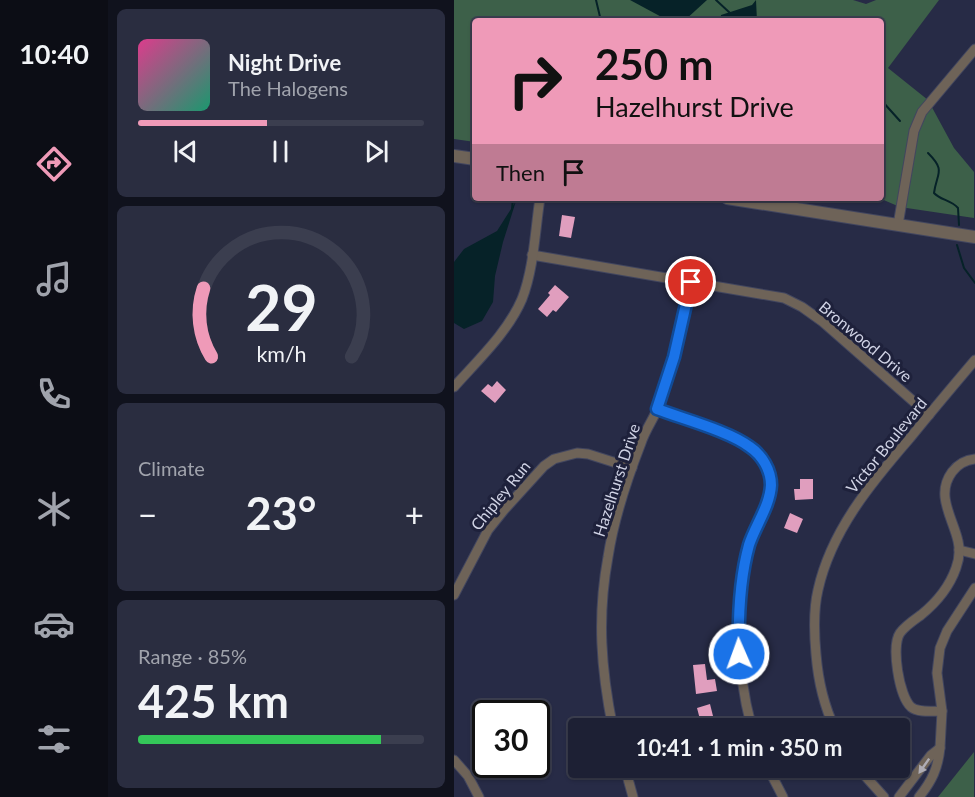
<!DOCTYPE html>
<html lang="en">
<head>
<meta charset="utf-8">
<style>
	body { margin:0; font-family:Lato,sans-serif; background:#2a2d40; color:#f1f3f6; height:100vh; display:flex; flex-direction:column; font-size:22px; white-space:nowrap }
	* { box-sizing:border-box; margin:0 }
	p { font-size:20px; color:#a0a3ac }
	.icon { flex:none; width:33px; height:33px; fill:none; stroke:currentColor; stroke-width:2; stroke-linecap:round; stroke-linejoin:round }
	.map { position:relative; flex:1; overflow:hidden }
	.sheet { display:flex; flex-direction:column; gap:9px; padding:9px; background:#10121d; width:346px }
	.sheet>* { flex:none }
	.hud { position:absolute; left:18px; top:18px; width:412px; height:183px; border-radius:6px; box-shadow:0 2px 4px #0004,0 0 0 2px #3b3e4f; background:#ef9ab8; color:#111; overflow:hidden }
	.speed { position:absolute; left:18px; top:700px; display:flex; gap:12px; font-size:30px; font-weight:700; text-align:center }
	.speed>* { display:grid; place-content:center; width:78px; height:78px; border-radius:50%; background:#1d2034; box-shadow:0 2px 4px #0004,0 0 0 2px #3b3e4f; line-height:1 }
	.speed .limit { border:3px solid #111; border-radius:9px; background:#fff; color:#111 }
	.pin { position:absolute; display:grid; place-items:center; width:51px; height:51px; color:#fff; margin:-26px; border:3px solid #fff; border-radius:50%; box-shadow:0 2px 6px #0007 }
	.me { position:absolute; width:66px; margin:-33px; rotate:358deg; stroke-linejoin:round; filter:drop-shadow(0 0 4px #0008) }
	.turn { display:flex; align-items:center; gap:21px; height:126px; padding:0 24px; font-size:27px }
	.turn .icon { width:78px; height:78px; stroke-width:2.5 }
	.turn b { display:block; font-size:42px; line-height:51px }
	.then { display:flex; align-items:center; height:57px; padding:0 24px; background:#0003; gap:12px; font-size:22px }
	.big { font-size:45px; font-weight:700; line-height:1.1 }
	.sheet .widget { flex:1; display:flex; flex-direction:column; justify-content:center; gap:9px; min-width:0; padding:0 21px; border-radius:9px; background:#2a2d40 }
	.sheet .dial { align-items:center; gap:0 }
	.dial svg { height:156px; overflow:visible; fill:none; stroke:#3b3e4f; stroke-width:7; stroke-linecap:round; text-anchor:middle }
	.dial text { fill:#f1f3f6; stroke:none }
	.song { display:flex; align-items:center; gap:18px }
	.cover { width:72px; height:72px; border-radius:9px; background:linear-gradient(135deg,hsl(330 70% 55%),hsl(160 70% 35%)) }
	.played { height:6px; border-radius:3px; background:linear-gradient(90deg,#ef9ab8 45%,#3b3e4f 45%) }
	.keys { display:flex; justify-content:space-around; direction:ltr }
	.heat { display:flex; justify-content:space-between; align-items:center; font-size:33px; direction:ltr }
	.charge { height:9px; border-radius:4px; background:linear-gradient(90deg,#34c759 85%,#3b3e4f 0) }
	.trip { position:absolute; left:114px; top:718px; width:342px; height:60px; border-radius:6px; background:#1d2034; box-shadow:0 2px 4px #0004,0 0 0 2px #3b3e4f; font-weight:700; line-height:60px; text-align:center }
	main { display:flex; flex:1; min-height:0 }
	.tabs { display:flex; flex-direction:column; width:108px; justify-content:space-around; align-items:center; background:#0c0d15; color:#a0a3ac }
	.tabs .icon { width:42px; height:42px }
	.tabs .active { color:#ef9ab8 }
	.tabs b { font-size:27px; color:#f1f3f6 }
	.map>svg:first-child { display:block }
	.green { fill:#3d6049 }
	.water { fill:#062228 }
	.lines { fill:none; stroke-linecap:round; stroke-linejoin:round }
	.stream { stroke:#062228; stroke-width:2 }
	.building { fill:#e09ebe }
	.minor-casing { stroke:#42465f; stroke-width:11 }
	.tertiary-casing { stroke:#42465f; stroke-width:14 }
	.minor { stroke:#6e6358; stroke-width:9 }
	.tertiary { stroke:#6e6358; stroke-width:12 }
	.oneway { fill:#aeacb4 }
	.route-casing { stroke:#114b97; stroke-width:15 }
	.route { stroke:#1a73e8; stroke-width:10 }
	.labels { text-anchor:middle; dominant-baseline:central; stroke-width:6; stroke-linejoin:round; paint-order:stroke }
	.street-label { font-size:16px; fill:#d0d3e5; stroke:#1e213b }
</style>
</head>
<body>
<main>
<nav class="tabs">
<b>10:40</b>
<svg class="icon active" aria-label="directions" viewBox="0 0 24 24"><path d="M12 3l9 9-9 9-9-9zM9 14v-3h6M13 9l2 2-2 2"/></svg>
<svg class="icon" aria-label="music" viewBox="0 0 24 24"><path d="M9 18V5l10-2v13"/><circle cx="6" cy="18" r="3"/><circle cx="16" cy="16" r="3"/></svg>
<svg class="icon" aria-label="phone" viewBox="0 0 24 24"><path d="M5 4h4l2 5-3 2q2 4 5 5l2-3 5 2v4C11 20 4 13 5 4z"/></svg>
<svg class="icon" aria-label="climate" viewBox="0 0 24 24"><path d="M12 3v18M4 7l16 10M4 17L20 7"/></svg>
<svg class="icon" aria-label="car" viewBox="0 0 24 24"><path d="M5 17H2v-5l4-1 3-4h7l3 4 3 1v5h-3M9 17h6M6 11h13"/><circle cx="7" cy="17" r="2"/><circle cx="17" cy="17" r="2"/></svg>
<svg class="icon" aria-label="filters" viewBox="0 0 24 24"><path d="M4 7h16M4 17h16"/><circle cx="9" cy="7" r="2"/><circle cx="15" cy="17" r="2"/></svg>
</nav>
<section class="sheet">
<div class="widget">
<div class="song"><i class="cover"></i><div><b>Night Drive</b><p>The Halogens</p></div></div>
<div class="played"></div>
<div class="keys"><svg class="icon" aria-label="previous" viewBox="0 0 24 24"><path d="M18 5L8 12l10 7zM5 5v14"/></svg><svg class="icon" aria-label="pause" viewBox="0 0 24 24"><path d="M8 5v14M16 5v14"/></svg><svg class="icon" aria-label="next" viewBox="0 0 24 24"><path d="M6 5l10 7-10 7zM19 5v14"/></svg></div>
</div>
<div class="widget dial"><svg viewBox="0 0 100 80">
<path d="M14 69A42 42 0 1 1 86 69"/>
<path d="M14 69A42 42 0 0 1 10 34" stroke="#ef9ab8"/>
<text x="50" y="56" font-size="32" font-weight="700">29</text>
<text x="50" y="72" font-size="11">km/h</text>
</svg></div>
<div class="widget"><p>Climate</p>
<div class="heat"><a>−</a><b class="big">23°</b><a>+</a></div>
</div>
<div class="widget"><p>Range · 85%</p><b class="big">425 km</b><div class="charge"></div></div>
</section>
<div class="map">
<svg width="521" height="797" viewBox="0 0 521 797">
	<rect width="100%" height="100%" fill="#272b46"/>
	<g class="green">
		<polygon points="0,0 399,0 412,4 422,0 485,0 434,68 474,100 500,148 520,172 520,218 446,207 425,198 428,198 428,21 21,21 21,142 0,139"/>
		<polygon points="520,752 520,797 484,797"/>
	</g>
	<g class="water">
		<polygon points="176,0 253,0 230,21 215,21"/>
		<polygon points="302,0 303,21 266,21 267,15 298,5"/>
		<polygon points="62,201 49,242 41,276 39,302 28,321 10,329 0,323 0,262 10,249 43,231"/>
	</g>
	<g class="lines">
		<g class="stream">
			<polyline points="142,0 147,21"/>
			<polyline points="262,0 276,13"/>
			<polyline points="428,101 446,121"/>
			<path d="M474,153c18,18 9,19 6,40 6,7 17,7 24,15l1,17"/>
			<polyline points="58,209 59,198"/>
			<polyline points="503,245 510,268 521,283"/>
		</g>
	</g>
	<g class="building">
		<polygon points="108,215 121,217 117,238 105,236"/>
		<polygon points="101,285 115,297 102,312 99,310 93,317 84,309 96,295 94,293"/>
		<polygon points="43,381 52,390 41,403 27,391 34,384 38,387"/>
		<polygon points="346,479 359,479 359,499 341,500 340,489 346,489"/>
		<polygon points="336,513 349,519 343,533 330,528"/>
		<polygon points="251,664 253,680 261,679 263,691 242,694 239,665"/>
		<polygon points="256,704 260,720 263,719 265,729 248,727 243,708"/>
	</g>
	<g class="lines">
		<defs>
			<g id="minor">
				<polyline points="444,225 460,131 468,112 521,49"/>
				<polyline points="78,255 330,298 348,307 369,322 475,415"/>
				<path d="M0,387c24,-27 54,-55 68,-88 12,-31 13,-68 18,-101"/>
				<path d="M203,409c25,10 87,26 103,46 25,32 -5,63 -12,94 -14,61 -12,120 4,180"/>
				<polyline points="505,550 521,554"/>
				<polyline points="0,595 34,530 50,510 90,466 100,459 123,453 134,454 178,468"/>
				<path d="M488,711c-9,0 -24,2 -31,-4 -12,-11 -20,-61 -11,-74 5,-7 14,-13 21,-18 16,-13 28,-27 35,-47 3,-8 4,-18 2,-27 -5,-23 -23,-46 -6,-69 6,-8 13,-12 23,-13"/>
				<path d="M159,729c-12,-60 -16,-112 -5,-172 6,-39 19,-78 33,-114 4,-12 11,-22 16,-33 17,-41 25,-85 34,-128"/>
				<path d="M381,729c-11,-23 -17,-50 -19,-75 -2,-22 -3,-43 2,-64 13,-59 53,-107 92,-152 21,-26 43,-52 65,-78"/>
				<polyline points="486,748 488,711 483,673 486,648 493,631 521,588"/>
				<polyline points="0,760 14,776 25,797"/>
				<polyline points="171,768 179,797"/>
				<polyline points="314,768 329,797"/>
				<polyline points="404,768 430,797"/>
				<path d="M445,797l32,-42 9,-7c-2,20 -8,33 -21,49"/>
			</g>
			<g id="tertiary">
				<polyline points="0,156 21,159"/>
				<polyline points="273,198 521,237"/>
			</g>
		</defs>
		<use href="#minor" class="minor-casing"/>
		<use href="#tertiary" class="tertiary-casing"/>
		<use href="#minor" class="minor"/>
		<use href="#tertiary" class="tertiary"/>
	</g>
	<defs><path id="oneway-solid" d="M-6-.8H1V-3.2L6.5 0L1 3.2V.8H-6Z" transform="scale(1.5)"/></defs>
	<use class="oneway" href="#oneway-solid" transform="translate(470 766) rotate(125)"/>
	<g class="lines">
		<defs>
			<path id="route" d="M237,282l-17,75 -17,52c26,10 72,22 93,38 12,8 21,23 21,38 -1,21 -16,41 -22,60 -10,36 -11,73 -10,109"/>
		</defs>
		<use href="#route" class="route-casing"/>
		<use href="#route" class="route"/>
	</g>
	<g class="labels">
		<g class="street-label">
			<text transform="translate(412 341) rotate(40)">Bronwood Drive</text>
			<text transform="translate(432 445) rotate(-51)">Victor Boulevard</text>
			<text transform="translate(162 480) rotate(-72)">Hazelhurst Drive</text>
			<text transform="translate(46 495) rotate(-51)">Chipley Run</text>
		</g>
	</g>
</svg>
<div class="speed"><div class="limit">30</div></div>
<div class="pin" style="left:237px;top:282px;background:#d93025"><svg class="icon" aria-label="arrive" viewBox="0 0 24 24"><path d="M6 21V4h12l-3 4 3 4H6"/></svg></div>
<svg class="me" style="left:285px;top:654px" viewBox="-20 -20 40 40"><circle r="17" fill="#1a73e8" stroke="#fff" stroke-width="3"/><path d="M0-11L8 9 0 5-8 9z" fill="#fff"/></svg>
<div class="trip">10:41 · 1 min · 350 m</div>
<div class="hud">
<div class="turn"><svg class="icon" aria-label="right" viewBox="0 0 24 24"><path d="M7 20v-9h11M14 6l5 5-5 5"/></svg><div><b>250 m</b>Hazelhurst Drive</div></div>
<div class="then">Then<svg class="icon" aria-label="arrive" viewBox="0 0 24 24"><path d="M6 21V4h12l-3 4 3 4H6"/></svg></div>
</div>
</div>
</main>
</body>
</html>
